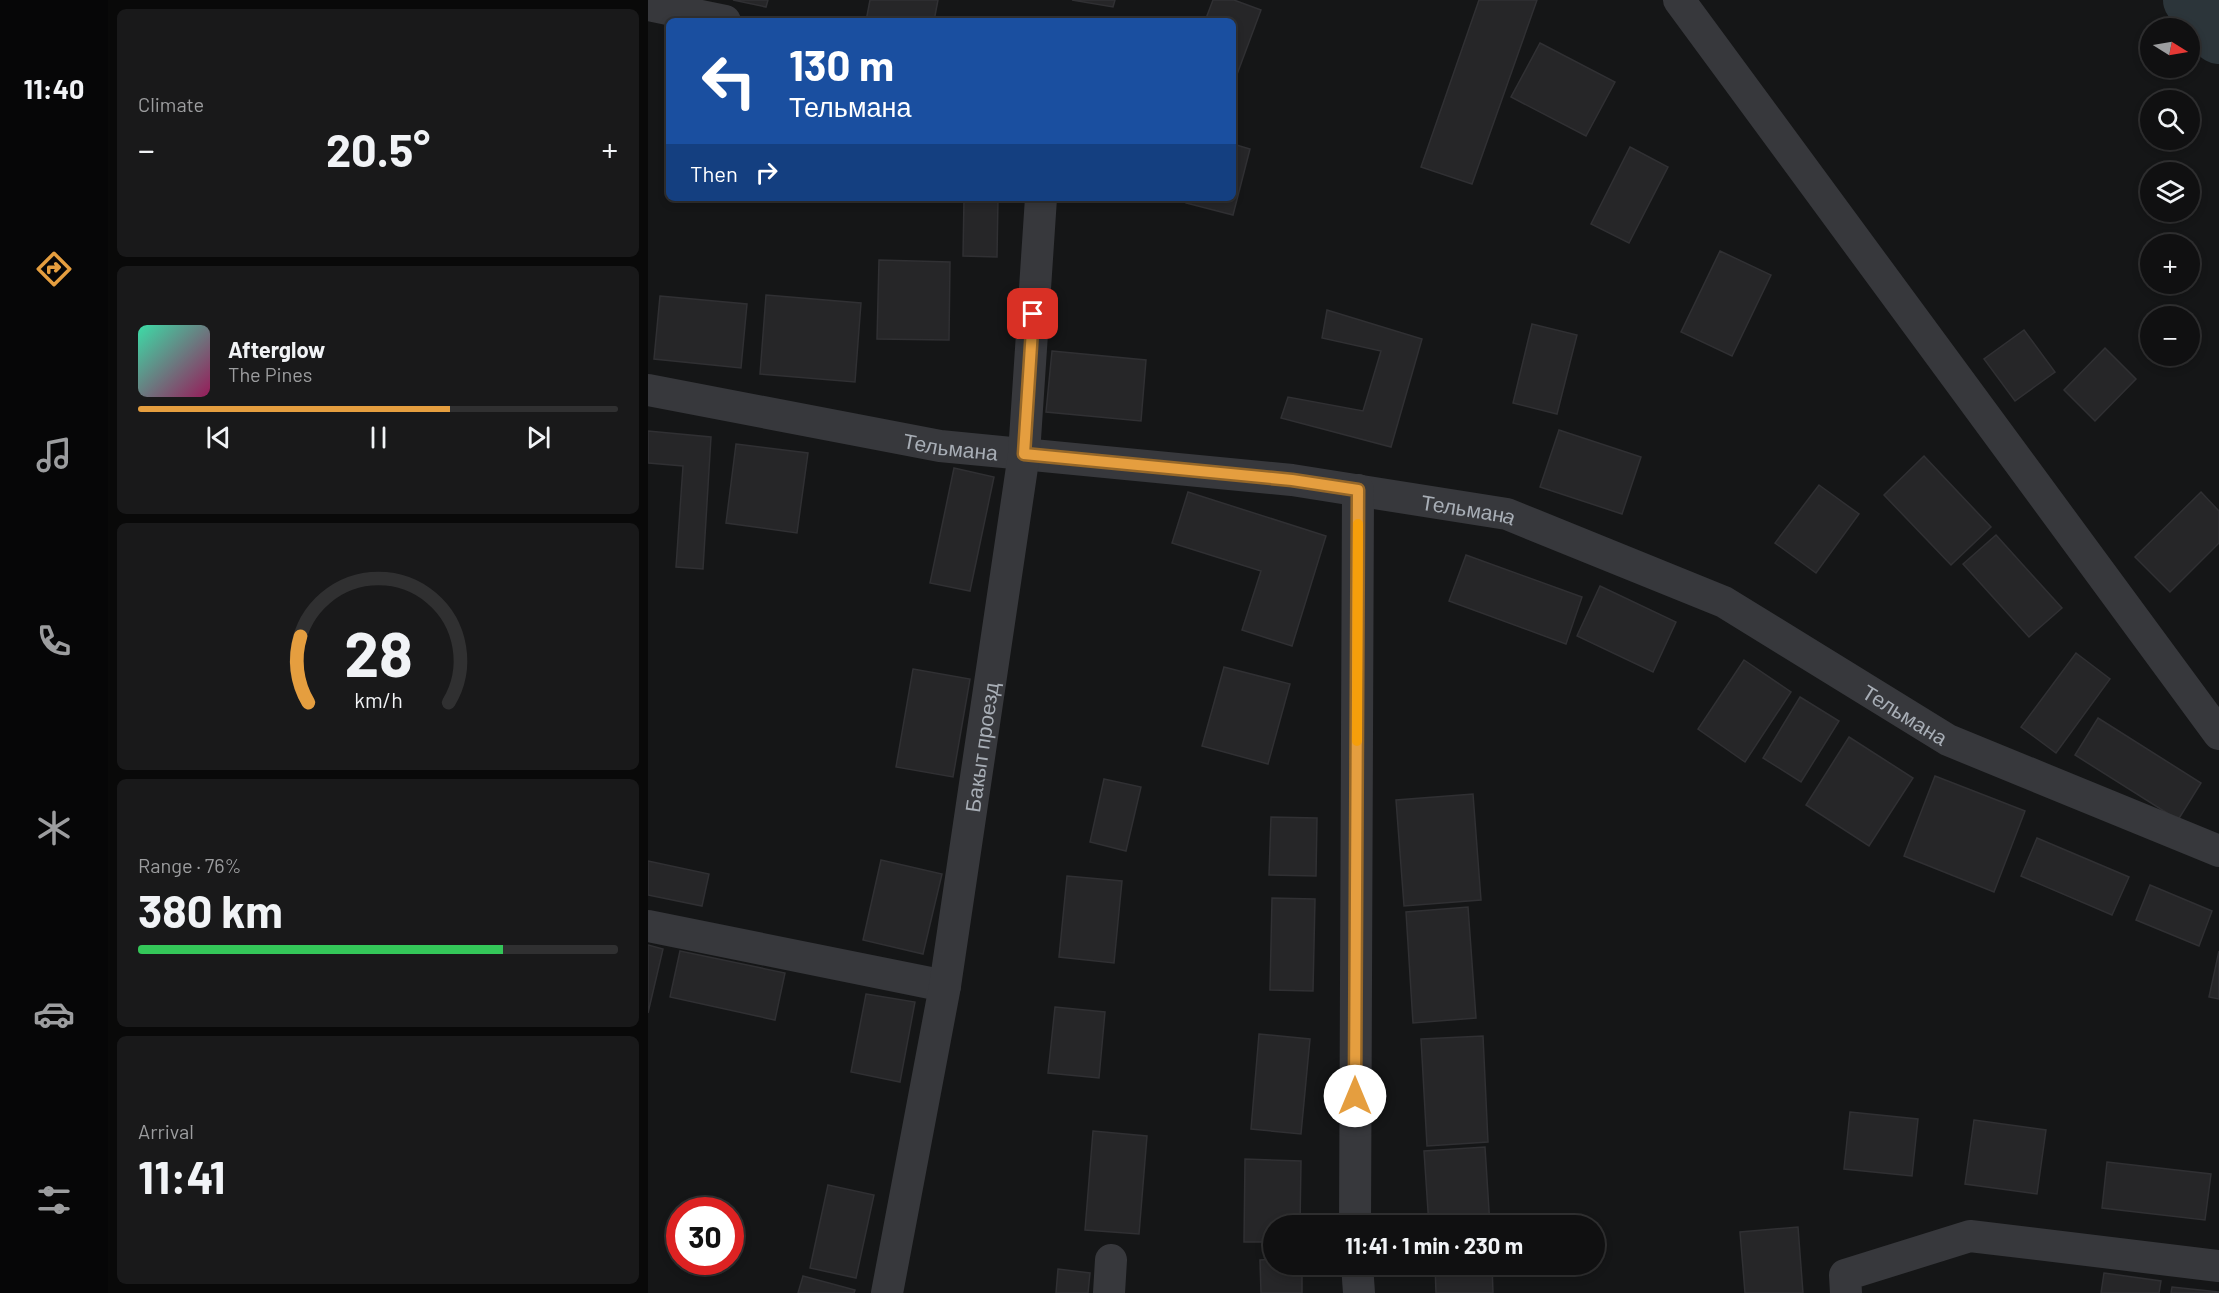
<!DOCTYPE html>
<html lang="en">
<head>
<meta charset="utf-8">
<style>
	body { margin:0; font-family:Barlow,sans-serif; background:#19191a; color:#f1f3f6; height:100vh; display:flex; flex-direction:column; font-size:22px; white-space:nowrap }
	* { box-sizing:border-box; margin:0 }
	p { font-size:20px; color:#9c9d9f }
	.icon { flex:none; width:33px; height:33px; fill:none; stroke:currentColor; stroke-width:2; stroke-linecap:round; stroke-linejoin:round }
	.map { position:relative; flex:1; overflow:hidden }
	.panel { display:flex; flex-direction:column; gap:9px; padding:9px; background:#090909; width:540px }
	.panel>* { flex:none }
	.banner { position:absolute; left:18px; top:18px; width:570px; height:183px; border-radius:9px; box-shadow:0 3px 9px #0003,0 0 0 2px #303031; background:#1a4fa0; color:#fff; overflow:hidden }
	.needle { width:39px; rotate:101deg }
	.tools { position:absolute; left:1492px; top:18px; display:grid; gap:12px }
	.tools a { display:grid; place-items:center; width:60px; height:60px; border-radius:50%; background:#101011; box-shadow:0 3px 9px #0003,0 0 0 2px #303031; font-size:30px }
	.speed { position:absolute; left:18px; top:1197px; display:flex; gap:12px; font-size:30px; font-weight:700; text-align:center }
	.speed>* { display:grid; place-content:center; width:78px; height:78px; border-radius:50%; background:#101011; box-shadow:0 3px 9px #0003,0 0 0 2px #303031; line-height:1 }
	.speed .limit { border:9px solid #d22; background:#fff; color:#111 }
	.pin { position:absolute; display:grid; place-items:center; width:51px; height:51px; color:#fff; margin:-26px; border-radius:12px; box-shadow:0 3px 9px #0006 }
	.me { position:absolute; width:66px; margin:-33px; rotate:0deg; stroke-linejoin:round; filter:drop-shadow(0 0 4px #0008) }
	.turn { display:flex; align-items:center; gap:21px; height:126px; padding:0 24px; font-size:27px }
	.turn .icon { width:78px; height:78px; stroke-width:2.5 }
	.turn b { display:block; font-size:42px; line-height:51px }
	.then { display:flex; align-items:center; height:57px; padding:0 24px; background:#0003; gap:12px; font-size:22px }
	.big { font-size:45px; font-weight:700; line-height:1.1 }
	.panel .widget { flex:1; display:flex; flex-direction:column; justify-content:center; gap:9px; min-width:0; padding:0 21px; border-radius:9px; background:#19191a }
	.panel .dial { align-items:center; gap:0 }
	.dial svg { height:156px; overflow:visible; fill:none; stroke:#303031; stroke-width:7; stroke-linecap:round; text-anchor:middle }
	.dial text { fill:#f1f3f6; stroke:none }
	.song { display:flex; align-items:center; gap:18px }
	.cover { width:72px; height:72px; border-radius:9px; background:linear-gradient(135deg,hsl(160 70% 55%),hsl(330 70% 35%)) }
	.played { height:6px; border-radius:3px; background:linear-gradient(90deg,#e59e3f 65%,#303031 65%) }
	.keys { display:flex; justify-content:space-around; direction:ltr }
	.heat { display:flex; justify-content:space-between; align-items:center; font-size:33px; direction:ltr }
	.charge { height:9px; border-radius:4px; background:linear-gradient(90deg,#34c759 76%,#303031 0) }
	.trip { position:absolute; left:615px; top:1215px; width:342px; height:60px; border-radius:30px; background:#101011; box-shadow:0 3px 9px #0003,0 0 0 2px #303031; font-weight:700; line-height:60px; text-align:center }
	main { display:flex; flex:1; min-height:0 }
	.tab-bar { display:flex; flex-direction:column; width:108px; justify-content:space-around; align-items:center; background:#060607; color:#9c9d9f }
	.tab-bar .icon { width:42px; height:42px }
	.tab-bar .selected { color:#e59e3f }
	.tab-bar b { font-size:27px; color:#f1f3f6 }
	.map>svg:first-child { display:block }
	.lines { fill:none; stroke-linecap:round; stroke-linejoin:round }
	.river { stroke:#2c353a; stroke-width:54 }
	.building { fill:#262628; stroke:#303033; stroke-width:1.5 }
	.minor { stroke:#37383c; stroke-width:32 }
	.route-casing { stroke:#956729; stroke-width:15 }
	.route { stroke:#e59e3f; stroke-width:10 }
	.slow { stroke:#f59e0b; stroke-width:10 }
	.labels { text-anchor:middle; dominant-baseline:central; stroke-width:6; stroke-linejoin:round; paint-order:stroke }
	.street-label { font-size:21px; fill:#a8aeb6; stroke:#101112 }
</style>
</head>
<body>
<main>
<nav class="tab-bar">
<b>11:40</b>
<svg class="icon selected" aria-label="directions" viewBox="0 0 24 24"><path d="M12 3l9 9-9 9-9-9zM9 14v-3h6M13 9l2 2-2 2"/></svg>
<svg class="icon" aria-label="music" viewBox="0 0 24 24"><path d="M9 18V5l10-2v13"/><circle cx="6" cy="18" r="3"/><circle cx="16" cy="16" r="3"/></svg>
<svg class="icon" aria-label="phone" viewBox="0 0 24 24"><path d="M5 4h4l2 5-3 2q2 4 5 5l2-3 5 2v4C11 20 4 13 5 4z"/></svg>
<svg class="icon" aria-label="climate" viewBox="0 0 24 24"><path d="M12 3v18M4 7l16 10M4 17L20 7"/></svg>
<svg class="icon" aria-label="car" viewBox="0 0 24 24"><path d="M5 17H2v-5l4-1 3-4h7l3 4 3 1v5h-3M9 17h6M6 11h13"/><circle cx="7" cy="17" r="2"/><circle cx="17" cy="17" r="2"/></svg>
<svg class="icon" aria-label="filters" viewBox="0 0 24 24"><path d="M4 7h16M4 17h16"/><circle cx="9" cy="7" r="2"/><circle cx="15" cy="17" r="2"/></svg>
</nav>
<section class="panel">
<div class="widget"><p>Climate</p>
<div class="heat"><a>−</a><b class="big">20.5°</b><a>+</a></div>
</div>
<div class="widget">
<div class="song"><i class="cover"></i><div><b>Afterglow</b><p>The Pines</p></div></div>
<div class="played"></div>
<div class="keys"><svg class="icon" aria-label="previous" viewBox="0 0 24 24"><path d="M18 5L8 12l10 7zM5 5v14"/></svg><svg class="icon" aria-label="pause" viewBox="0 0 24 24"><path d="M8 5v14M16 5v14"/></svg><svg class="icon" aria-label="next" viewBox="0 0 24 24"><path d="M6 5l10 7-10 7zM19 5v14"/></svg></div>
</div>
<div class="widget dial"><svg viewBox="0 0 100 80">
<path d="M14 69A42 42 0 1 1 86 69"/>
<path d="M14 69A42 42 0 0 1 10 35" stroke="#e59e3f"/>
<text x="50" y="56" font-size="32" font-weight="700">28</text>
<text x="50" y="72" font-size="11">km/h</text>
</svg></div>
<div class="widget"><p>Range · 76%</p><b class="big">380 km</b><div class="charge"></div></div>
<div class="widget"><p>Arrival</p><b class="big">11:41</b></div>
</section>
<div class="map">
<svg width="1571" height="1293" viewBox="0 0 1571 1293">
	<rect width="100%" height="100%" fill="#151617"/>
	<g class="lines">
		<polyline class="river" points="1542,0 1571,37"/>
	</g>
	<g class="building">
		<polygon points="85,0 120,0 118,7"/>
		<polygon points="222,0 290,0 286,21 218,21"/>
		<polygon points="424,0 467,0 465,7"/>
		<polygon points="565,0 586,0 613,10 585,85 585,21 557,21"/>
		<polygon points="831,0 889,0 824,184 773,167"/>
		<polygon points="892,43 967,82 938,136 863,97"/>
		<polygon points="585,144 602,149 585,215 538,203 539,198 585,198"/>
		<polygon points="982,147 1020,167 981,243 943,224"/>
		<polygon points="316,198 350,198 349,257 315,256"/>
		<polygon points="1072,251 1123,275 1084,356 1033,332"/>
		<polygon points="231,260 302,262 301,340 229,339"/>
		<polygon points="118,295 213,303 207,382 112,374"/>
		<polygon points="12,296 99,304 93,368 6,359"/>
		<polygon points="679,310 774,339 743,447 633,418 640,397 715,411 733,351 674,338"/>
		<polygon points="884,324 929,335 909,414 865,403"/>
		<polygon points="1376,330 1407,372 1367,401 1336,359"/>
		<polygon points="1457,348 1488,379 1447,421 1416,390"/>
		<polygon points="404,351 498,360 493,421 398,412"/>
		<polygon points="911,430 993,457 974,514 892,487"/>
		<polygon points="0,431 63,437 55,569 28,567 35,466 0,463"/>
		<polygon points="88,444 160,453 149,533 78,523"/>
		<polygon points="1276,456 1343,527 1303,565 1236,495"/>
		<polygon points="306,468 346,477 322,591 282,583"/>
		<polygon points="1171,485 1211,514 1168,573 1127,543"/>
		<polygon points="540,492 678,536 644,646 594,630 613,571 524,543"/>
		<polygon points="1553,492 1571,511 1571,543 1522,592 1487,557"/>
		<polygon points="1348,535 1414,608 1381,637 1315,564"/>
		<polygon points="818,555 934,597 918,644 801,601"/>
		<polygon points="952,586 1028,622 1005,672 929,636"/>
		<polygon points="1428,653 1462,679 1408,753 1373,727"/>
		<polygon points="1096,660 1143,692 1097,762 1050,729"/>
		<polygon points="576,667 642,684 620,764 554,746"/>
		<polygon points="265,669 322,679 305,777 248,767"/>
		<polygon points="1152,697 1191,721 1153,782 1115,758"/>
		<polygon points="1450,718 1553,783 1530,820 1427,755"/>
		<polygon points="1201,737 1265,778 1221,846 1158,805"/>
		<polygon points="1287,776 1377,811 1346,892 1256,856"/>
		<polygon points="456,779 493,787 478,851 442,842"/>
		<polygon points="825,794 833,900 756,906 748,800"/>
		<polygon points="623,817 669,818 668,876 621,875"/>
		<polygon points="1389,838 1481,877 1464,915 1373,876"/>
		<polygon points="233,860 294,874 275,954 215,940"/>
		<polygon points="0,861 61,874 54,906 0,895"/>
		<polygon points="419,876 474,881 466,963 411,957"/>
		<polygon points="1502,885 1564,911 1551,946 1488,920"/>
		<polygon points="624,898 667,899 665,991 622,990"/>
		<polygon points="820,907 828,1018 765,1023 758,912"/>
		<polygon points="0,945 15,949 0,1013"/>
		<polygon points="32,951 137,973 127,1020 22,997"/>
		<polygon points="1571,951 1571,999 1561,997"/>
		<polygon points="218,994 267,1002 252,1082 203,1072"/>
		<polygon points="407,1007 457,1012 451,1078 400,1073"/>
		<polygon points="611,1034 662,1039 653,1134 603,1129"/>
		<polygon points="835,1036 840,1142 779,1146 773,1039"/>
		<polygon points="1202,1112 1270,1119 1264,1176 1196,1169"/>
		<polygon points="1326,1120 1398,1130 1389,1194 1317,1184"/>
		<polygon points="445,1131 499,1136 491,1234 437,1230"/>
		<polygon points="837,1147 842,1226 781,1226 776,1151"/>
		<polygon points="597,1159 653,1161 652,1226 626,1226 626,1242 596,1242"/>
		<polygon points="1459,1162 1563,1174 1557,1220 1454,1208"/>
		<polygon points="180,1185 226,1195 208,1278 162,1268"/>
		<polygon points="1150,1227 1155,1293 1097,1293 1092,1232"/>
		<polygon points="626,1259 626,1264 654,1264 654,1293 613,1293 612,1260"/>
		<polygon points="787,1264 844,1264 845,1293 788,1293"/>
		<polygon points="410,1269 442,1273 440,1293 408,1293"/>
		<polygon points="1456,1273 1513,1281 1511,1293 1453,1293"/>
		<polygon points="155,1276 207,1290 206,1293 150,1293"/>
		<polygon points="1524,1287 1571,1292 1571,1293 1523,1293"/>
	</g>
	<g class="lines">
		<g class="minor">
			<polyline points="1031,0 1571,734"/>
			<polyline points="0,5 77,21"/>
			<path id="s1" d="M0,390l292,56 352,34 215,34 217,88 224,138 271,111"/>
			<polyline points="0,926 297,986"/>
			<polyline points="707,1226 710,490"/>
			<polyline points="709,1264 711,1293"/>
			<path id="s2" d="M239,1293l58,-307 79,-532 17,-256"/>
			<polyline points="461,1293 463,1260"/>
			<polyline points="1198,1293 1197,1275 1322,1236 1571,1266"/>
		</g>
	</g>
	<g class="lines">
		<defs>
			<polyline id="route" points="385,314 376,454 644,480 710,490 707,1096"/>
		</defs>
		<use href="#route" class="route-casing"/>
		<use href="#route" class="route"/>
		<polyline class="slow" points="709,741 710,524"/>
	</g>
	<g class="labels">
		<g class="street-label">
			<text stroke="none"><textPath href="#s1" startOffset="308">Тельмана</textPath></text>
			<text stroke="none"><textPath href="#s1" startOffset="830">Тельмана</textPath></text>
			<text stroke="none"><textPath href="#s1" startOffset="1316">Тельмана</textPath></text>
			<text stroke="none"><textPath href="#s2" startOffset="554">Бакыт проезд</textPath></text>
		</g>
	</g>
</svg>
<div class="tools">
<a><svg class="needle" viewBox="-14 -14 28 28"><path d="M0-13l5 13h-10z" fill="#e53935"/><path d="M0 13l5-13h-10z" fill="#9c9d9f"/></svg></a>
<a><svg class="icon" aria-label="search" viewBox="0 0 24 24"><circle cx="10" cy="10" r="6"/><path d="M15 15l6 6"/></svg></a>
<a><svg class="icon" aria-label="layers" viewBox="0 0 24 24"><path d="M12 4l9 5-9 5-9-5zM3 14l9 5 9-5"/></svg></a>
<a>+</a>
<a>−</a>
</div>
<div class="speed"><div class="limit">30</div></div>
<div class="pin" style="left:385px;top:314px;background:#d93025"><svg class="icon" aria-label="arrive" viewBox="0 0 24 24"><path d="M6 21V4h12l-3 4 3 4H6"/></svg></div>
<svg class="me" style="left:707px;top:1096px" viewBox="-20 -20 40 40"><circle r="19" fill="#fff"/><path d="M0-13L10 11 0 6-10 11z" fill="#e59e3f"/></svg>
<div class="trip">11:41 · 1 min · 230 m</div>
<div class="banner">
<div class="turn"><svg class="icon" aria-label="left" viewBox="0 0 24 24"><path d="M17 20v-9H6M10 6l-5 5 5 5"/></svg><div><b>130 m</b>Тельмана</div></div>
<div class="then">Then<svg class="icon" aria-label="right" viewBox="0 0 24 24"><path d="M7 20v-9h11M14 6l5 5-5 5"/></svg></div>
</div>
</div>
</main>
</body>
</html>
